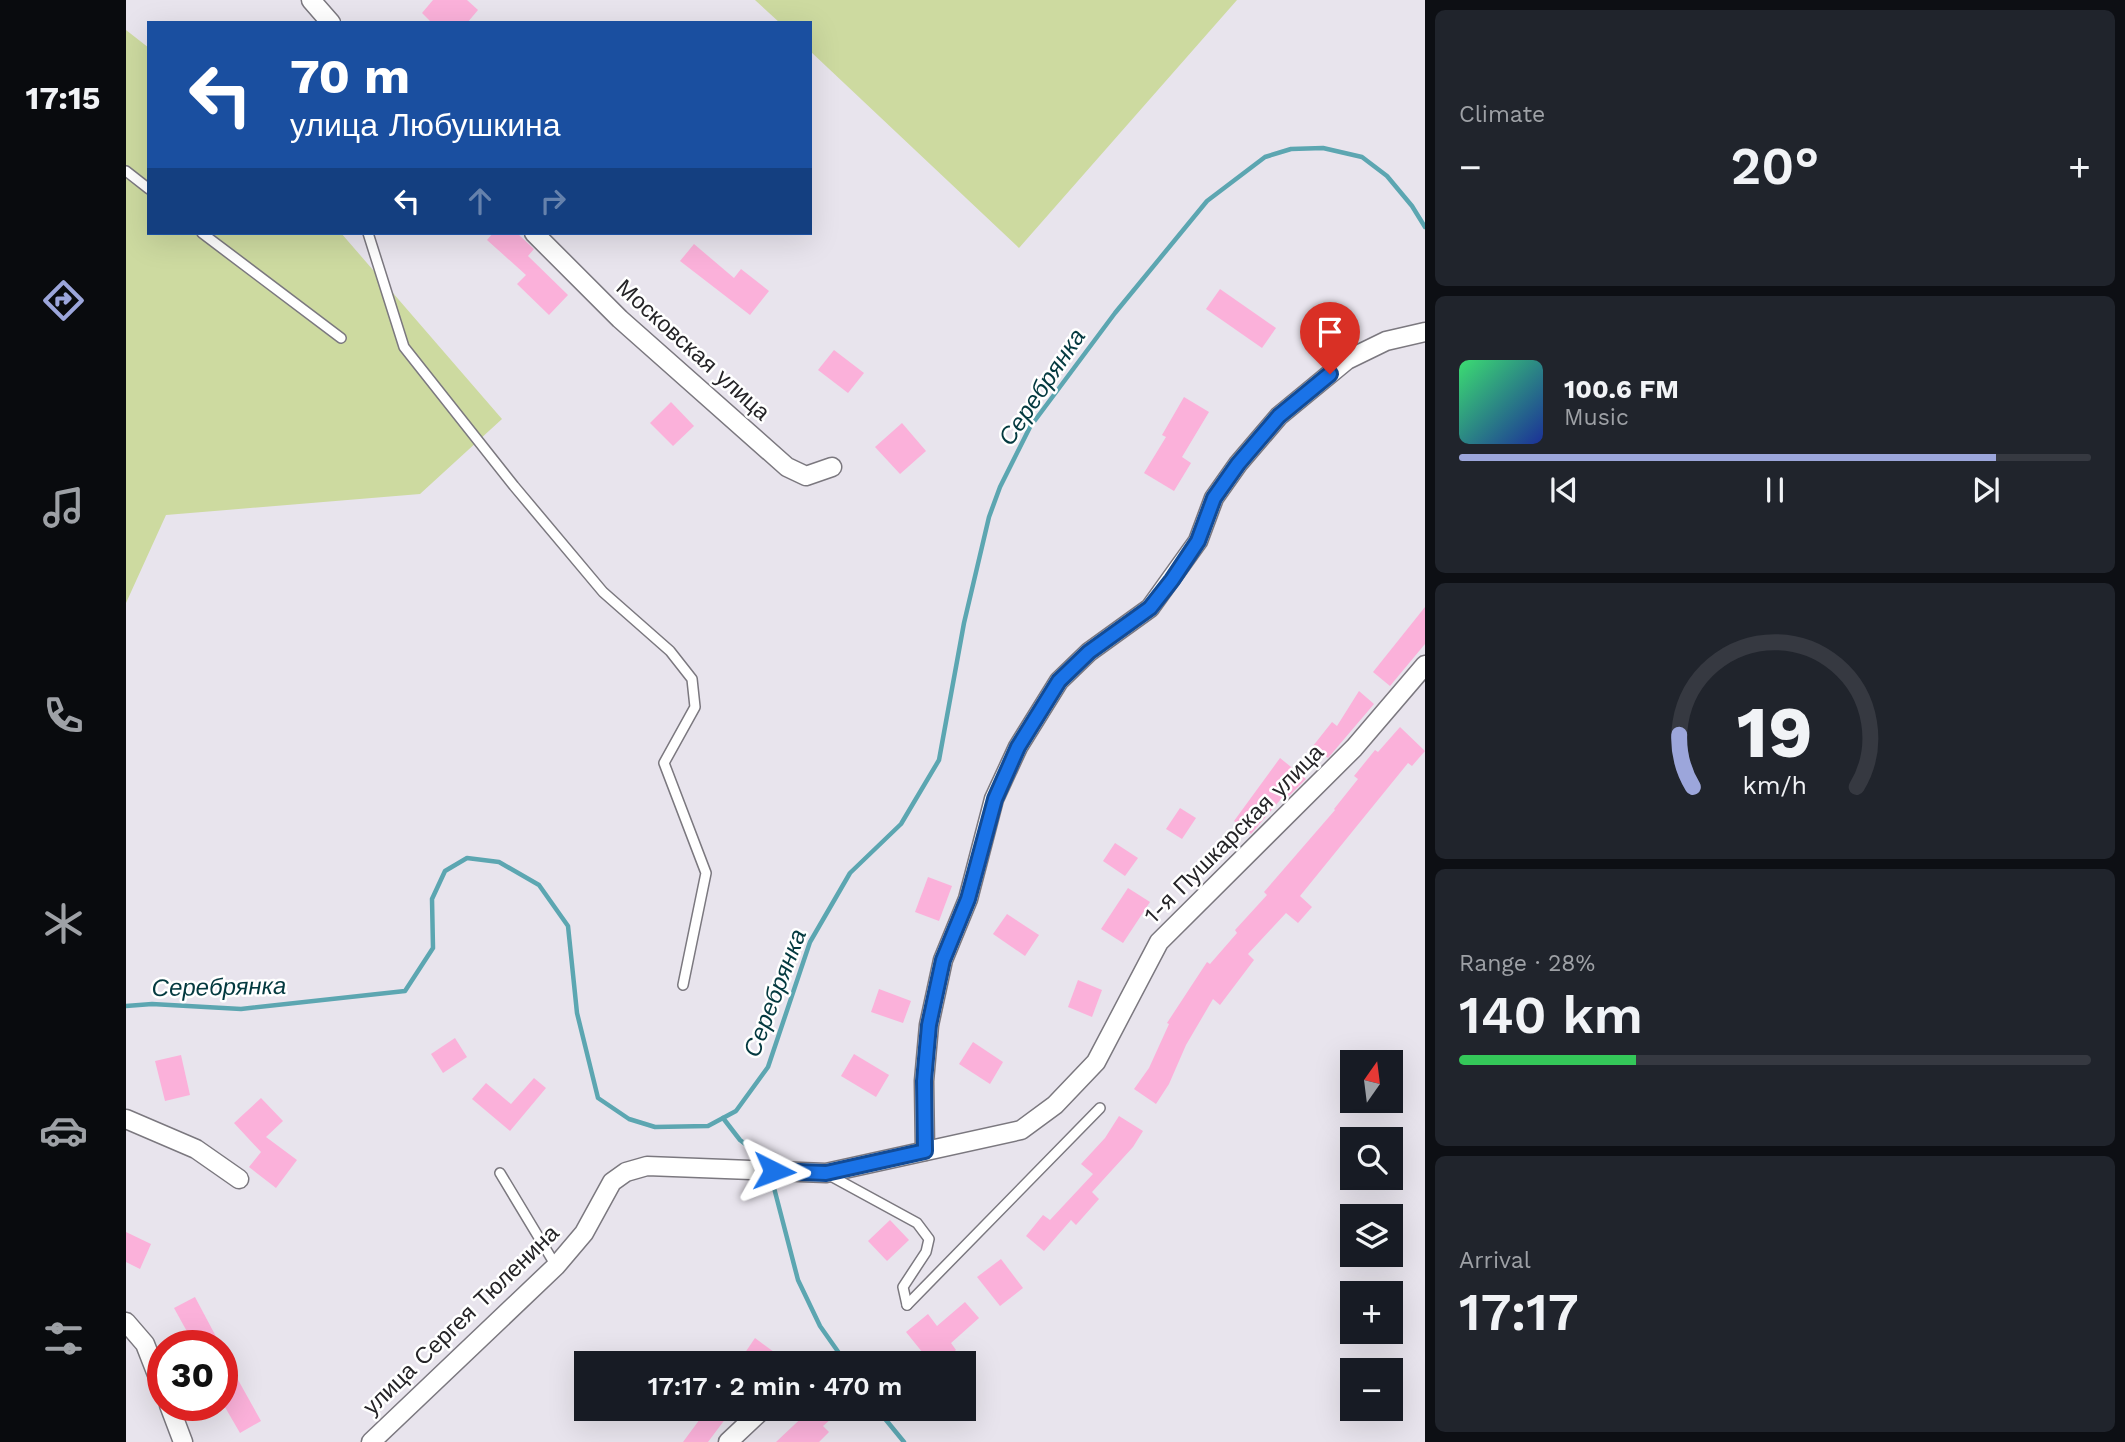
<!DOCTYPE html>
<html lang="en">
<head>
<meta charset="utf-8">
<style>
	body { margin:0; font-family:"Work Sans",sans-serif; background:#20242c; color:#f1f3f6; height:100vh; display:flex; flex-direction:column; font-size:26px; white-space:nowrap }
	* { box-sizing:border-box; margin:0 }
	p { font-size:23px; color:#9ea1a6 }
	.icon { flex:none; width:38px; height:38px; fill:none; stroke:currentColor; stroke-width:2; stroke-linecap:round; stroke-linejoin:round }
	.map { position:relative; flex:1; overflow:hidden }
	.panel { display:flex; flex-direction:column; gap:10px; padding:10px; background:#0d0f14; width:700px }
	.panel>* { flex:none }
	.top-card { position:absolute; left:21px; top:21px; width:665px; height:214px; border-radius:0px; box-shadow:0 7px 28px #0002; background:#1a4fa0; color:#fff; overflow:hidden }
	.needle { width:46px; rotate:14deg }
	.fabs { position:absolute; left:1214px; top:1050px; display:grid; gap:14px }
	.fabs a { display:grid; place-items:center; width:63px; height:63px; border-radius:0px; background:#171b24; box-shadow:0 7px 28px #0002; font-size:35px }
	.speed { position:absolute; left:21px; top:1330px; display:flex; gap:14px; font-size:35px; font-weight:700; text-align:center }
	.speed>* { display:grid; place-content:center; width:91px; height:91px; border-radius:50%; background:#171b24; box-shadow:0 7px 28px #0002; line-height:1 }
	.speed .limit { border:10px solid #d22; background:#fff; color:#111 }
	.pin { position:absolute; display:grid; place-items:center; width:60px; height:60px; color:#fff; margin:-72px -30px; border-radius:50% 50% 50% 0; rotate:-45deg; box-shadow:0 0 7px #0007 }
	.pin .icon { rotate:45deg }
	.me { position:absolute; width:77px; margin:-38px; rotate:93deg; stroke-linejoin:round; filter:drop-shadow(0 0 5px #0008) }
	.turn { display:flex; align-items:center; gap:24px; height:147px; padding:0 28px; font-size:32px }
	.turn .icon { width:91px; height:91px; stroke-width:2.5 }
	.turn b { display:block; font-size:49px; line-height:60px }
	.lanes { display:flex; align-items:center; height:66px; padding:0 28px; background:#0003; justify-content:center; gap:35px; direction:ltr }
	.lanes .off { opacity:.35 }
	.big { font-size:52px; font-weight:600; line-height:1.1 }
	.panel .widget { flex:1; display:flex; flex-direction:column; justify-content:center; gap:10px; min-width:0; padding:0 24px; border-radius:10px; background:#20242c }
	.panel .dial { align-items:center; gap:0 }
	.dial svg { height:182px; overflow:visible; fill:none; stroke:#363941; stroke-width:7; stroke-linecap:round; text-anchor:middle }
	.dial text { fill:#f1f3f6; stroke:none }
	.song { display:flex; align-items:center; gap:21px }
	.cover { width:84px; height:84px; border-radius:10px; background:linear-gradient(135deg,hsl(140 70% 55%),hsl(230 70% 35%)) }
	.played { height:7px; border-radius:4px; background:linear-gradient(90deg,#9ca6db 85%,#363941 85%) }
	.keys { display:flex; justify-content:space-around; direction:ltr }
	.heat { display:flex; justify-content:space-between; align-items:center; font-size:38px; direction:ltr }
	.charge { height:10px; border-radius:5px; background:linear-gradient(90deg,#34c759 28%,#363941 0) }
	.trip { position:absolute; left:448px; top:1351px; width:402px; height:70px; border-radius:0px; background:#171b24; box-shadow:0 7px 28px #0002; font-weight:600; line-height:70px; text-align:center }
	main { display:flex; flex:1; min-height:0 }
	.menu { display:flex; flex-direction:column; width:126px; justify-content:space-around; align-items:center; background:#090b0e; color:#9ea1a6 }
	.menu .icon { width:49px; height:49px }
	.menu .current { color:#9ca6db }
	.menu b { font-size:32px; color:#f1f3f6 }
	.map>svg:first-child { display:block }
	.green { fill:#cddaa0 }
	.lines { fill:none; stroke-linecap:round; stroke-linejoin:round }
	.stream { stroke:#5ca6b1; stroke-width:4.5 }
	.building { fill:#fbb1da }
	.service-casing { stroke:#7b787f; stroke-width:12 }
	.minor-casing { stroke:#7b787f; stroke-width:21 }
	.service { stroke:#fff; stroke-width:9 }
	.minor { stroke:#fff; stroke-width:18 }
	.route-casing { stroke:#114b97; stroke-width:18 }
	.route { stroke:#1a73e8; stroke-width:12 }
	.labels { text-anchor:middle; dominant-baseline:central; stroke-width:5; stroke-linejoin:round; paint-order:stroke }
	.street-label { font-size:23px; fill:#252427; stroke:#fff }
	.water-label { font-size:24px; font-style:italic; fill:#03393f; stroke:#fff }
</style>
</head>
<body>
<main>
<nav class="menu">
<b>17:15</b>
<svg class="icon current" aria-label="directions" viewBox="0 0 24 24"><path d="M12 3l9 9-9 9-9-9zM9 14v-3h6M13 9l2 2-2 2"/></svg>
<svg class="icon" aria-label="music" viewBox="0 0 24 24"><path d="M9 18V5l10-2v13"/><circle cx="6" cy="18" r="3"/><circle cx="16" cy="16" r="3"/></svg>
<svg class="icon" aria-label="phone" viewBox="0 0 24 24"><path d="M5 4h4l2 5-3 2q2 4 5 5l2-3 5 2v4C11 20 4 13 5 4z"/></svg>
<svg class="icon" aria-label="climate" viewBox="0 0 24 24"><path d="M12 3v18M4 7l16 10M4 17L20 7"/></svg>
<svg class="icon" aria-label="car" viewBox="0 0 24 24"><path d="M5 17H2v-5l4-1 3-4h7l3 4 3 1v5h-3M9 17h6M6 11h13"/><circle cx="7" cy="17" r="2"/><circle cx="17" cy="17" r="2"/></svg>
<svg class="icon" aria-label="filters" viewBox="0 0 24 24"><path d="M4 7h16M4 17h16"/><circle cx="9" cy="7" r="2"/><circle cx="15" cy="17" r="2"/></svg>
</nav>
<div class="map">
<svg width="1299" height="1442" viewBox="0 0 1299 1442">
	<rect width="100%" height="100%" fill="#e8e4ed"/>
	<g class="green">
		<polygon points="629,0 1111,0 893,248 684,51 684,23 654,23"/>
		<polygon points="0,30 23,48 23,233 215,233 376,419 294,494 40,515 0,603"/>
	</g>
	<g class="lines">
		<g class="stream">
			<polyline points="0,1006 26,1004 115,1009 279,991 307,948 306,899 319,871 341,858 373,862 413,885 442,926 451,1013 472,1098 503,1119 529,1127 582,1126 610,1111 642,1067 684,942 724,873 775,824 813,760 838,623 863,517 874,487 904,427 989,313 1081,201 1139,157 1165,149 1197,148 1236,157 1261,176 1286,206 1299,227"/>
			<polyline points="597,1118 614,1140 640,1160"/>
			<polyline points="647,1184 672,1280 694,1326 720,1363"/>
			<polyline points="751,1409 778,1442"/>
		</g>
	</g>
	<g class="building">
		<polygon points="307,0 341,0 352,10 341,23 306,23 296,13"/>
		<polygon points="367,233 391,233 408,249 402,256 442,295 423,315 391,284 400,275 361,240"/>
		<polygon points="568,244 608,278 615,269 643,291 624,315 554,261"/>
		<polygon points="1094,289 1150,328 1136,348 1080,309"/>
		<polygon points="708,350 738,373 722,393 692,370"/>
		<polygon points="1058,397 1083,412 1056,457 1065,463 1048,491 1018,473 1040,437 1036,435"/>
		<polygon points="545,402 568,426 547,446 524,423"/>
		<polygon points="776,423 800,451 774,474 749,447"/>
		<polygon points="1299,607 1299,644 1264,686 1247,672"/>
		<polygon points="1233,691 1248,704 1202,758 1187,746 1206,722 1211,726"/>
		<polygon points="1274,727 1299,751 1286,766 1282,763 1174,896 1186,907 1172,923 1160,913 1122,954 1128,960 1094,1005 1087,999 1060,1045 1043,1084 1030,1104 1008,1089 1023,1068 1043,1024 1041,1023 1081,962 1084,964 1111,933 1109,930 1141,895 1138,892 1209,810 1208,809 1232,779 1228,776 1249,750 1252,752"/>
		<polygon points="1154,758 1180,779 1158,801 1155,799 1125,834 1108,821"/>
		<polygon points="1054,808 1070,818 1056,839 1040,829"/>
		<polygon points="989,843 1012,858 999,876 977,861"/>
		<polygon points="802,877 826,886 813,921 789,912"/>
		<polygon points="1002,888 1024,902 997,943 975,929"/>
		<polygon points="881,914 913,935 899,956 867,934"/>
		<polygon points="952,980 976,990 966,1017 942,1007"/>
		<polygon points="753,989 785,1001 777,1023 745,1012"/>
		<polygon points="329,1038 341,1057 317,1073 305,1054"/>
		<polygon points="847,1042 877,1062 864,1084 833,1064"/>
		<polygon points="728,1054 763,1075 750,1097 715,1076"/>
		<polygon points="55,1055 64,1095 39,1101 29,1061"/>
		<polygon points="408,1078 420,1088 384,1131 346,1099 360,1083 385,1104"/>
		<polygon points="135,1098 157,1121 140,1137 171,1160 150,1188 123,1167 135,1152 108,1123"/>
		<polygon points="993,1116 1017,1131 1007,1147 966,1192 973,1199 950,1225 945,1220 918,1251 900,1236 917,1215 924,1220 967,1174 955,1164 979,1138"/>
		<polygon points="764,1220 783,1240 761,1261 742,1241"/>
		<polygon points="0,1232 25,1244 14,1269 0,1262"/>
		<polygon points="875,1259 897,1288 874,1306 851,1277"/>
		<polygon points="69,1297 95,1346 69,1346 48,1308"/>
		<polygon points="839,1302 853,1318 825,1343 830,1350 814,1363 805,1363 780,1332 802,1314 811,1326"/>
		<polygon points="629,1338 648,1352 640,1363 612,1363"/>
		<polygon points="96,1344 111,1378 135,1421 114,1433 96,1402"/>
		<polygon points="560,1409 597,1409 603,1414 582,1442 557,1442 574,1419"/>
		<polygon points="685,1409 698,1409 706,1418 697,1426 703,1432 693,1442 650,1442"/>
	</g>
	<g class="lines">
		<defs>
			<g id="service">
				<polyline points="0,171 23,189"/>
				<polyline points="76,233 215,338"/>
				<polyline points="242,233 278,347 388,486 477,592 544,651 566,679 569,707 538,763 580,873 557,985"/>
				<polyline points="374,1173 430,1266"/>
				<polyline points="703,1175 791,1223 803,1239 800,1252 777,1287 781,1305"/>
				<polyline points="781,1305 974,1108"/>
			</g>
			<g id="minor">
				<polyline points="185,0 205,23"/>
				<polyline points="408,233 494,319 661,467 680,476 706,467"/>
				<polyline points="0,1119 70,1149 113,1179"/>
				<polyline points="799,1151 798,1081 803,1025 817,960 842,899 868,799 892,747 933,681 963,652 1024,608 1072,541 1088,498 1112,464 1153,416 1221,360 1260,341 1299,332"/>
				<polyline points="0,1322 19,1344 37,1390"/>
				<polyline points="43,1405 57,1442"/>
				<polyline points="245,1442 430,1266 458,1233 486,1182 500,1172 521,1166 700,1173 895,1130 929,1105 970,1062 1033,942 1228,748 1299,665"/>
				<polyline points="602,1442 636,1410"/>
			</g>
		</defs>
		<use href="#service" class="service-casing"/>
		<use href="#minor" class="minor-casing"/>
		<use href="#service" class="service"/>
		<use href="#minor" class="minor"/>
	</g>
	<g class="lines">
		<defs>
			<polyline id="route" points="648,1171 700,1173 799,1151 798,1081 803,1025 817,960 842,899 869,799 892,747 933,681 963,652 1024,608 1046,580 1072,541 1088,498 1112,464 1153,416 1204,374"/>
		</defs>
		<use href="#route" class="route-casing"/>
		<use href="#route" class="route"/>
	</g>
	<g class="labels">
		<g class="street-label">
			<text transform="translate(567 350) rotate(42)">Московская улица</text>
			<text transform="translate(1108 834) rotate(-45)">1-я Пушкарская улица</text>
			<text transform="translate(335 1320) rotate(-44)">улица Сергея Тюленина</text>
		</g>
		<g class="water-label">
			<text transform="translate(916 387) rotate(-56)">Серебрянка</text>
			<text transform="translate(93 987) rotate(-1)">Серебрянка</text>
			<text transform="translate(649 993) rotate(-69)">Серебрянка</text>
		</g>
	</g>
</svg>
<div class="fabs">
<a><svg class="needle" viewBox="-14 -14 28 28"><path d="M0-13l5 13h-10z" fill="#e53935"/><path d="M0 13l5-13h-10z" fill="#9ea1a6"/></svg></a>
<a><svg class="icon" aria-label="search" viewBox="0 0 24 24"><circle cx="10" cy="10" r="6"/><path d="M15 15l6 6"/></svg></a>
<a><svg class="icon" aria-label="layers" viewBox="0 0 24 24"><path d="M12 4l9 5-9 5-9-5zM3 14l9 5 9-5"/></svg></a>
<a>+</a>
<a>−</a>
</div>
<div class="speed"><div class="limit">30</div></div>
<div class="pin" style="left:1204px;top:374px;background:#d93025"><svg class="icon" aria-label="arrive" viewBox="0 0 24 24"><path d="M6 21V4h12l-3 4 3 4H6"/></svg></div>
<svg class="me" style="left:648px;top:1171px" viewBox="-20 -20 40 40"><path d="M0-17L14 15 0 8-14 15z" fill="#1a73e8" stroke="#fff" stroke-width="4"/></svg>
<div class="trip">17:17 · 2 min · 470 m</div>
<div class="top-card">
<div class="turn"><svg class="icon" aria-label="left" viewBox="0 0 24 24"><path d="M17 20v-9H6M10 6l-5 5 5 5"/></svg><div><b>70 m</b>улица Любушкина</div></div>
<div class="lanes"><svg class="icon" aria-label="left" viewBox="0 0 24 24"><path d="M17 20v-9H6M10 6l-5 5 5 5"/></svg><svg class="icon off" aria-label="ahead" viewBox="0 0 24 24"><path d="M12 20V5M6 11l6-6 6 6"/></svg><svg class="icon off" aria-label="right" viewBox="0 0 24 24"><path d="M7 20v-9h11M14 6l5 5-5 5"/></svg></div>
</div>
</div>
<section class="panel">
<div class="widget"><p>Climate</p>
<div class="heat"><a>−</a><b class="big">20°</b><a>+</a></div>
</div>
<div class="widget">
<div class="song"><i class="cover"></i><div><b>100.6 FM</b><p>Music</p></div></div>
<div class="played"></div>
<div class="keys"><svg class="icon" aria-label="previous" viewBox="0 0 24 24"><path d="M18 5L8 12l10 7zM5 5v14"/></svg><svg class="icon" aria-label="pause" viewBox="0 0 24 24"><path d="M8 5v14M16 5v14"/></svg><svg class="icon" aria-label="next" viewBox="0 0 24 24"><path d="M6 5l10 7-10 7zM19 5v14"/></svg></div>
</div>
<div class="widget dial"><svg viewBox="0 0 100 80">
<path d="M14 69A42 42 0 1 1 86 69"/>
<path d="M14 69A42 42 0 0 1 8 46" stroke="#9ca6db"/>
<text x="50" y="56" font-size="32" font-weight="700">19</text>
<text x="50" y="72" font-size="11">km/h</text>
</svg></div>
<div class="widget"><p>Range · 28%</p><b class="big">140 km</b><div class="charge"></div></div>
<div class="widget"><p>Arrival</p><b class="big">17:17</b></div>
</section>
</main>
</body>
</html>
